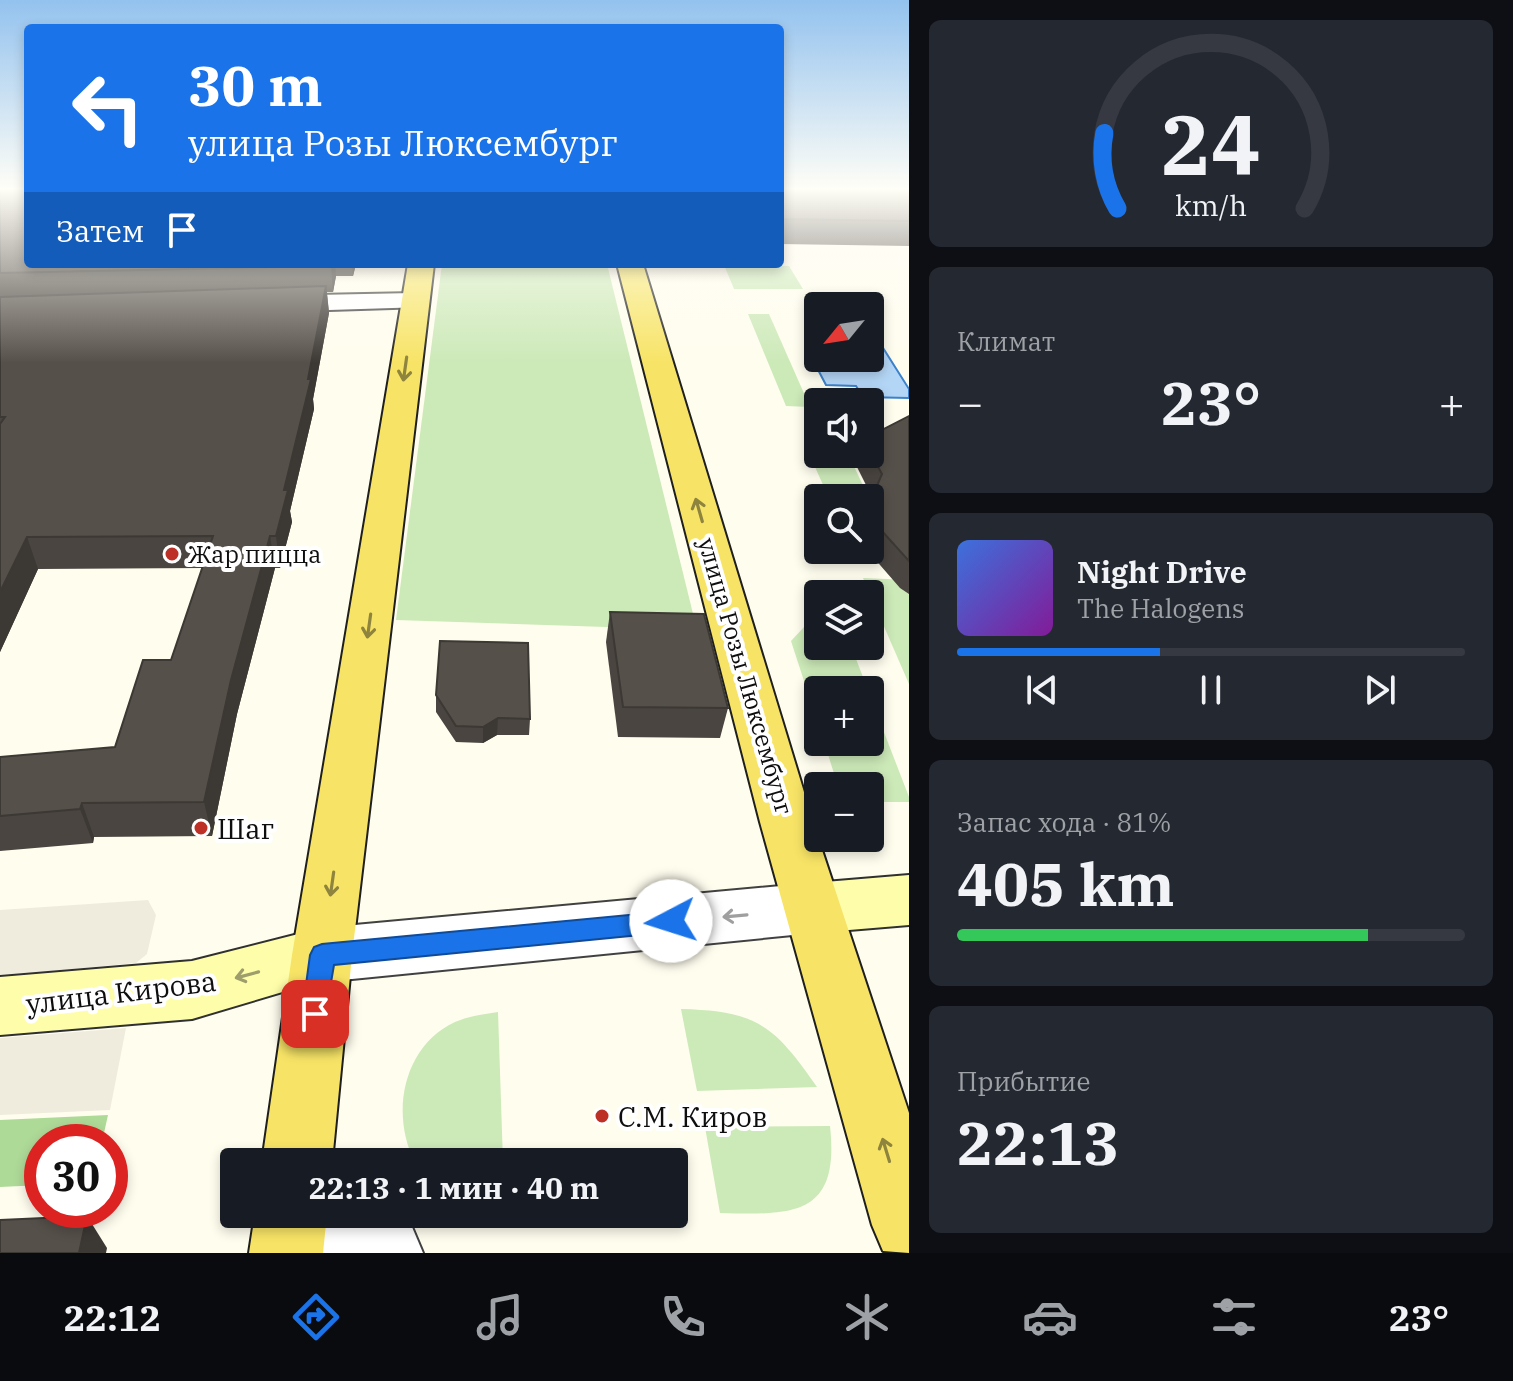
<!DOCTYPE html>
<html lang="ru">
<head>
<meta charset="utf-8">
<style>
	body { margin:0; font-family:"IBM Plex Serif",serif; background:#242831; color:#f1f3f6; height:100vh; display:flex; flex-direction:column; font-size:30px; white-space:nowrap }
	* { box-sizing:border-box; margin:0 }
	p { font-size:26px; color:#9ea1a6 }
	.icon { flex:none; width:44px; height:44px; fill:none; stroke:currentColor; stroke-width:2; stroke-linecap:round; stroke-linejoin:round }
	.map { position:relative; flex:1; overflow:hidden }
	.drawer { display:flex; flex-direction:column; gap:20px; padding:20px; background:#0d0f14; width:604px }
	.drawer>* { flex:none }
	.banner { position:absolute; left:24px; top:24px; width:760px; height:244px; border-radius:8px; box-shadow:0 4px 12px #0003; background:#1a73e8; color:#fff; overflow:hidden }
	.needle { width:52px; rotate:240deg }
	.buttons { position:absolute; left:804px; top:292px; display:grid; gap:16px }
	.buttons a { display:grid; place-items:center; width:80px; height:80px; border-radius:8px; background:#171b24; box-shadow:0 4px 12px #0003; font-size:40px }
	.speed { position:absolute; left:24px; top:1124px; display:flex; gap:16px; font-size:40px; font-weight:700; text-align:center }
	.speed>* { display:grid; place-content:center; width:104px; height:104px; border-radius:50%; background:#171b24; box-shadow:0 4px 12px #0003; line-height:1 }
	.speed .limit { border:12px solid #d22; background:#fff; color:#111 }
	.pin { position:absolute; display:grid; place-items:center; width:68px; height:68px; color:#fff; margin:-34px; border-radius:16px; box-shadow:0 4px 12px #0006 }
	.me { position:absolute; width:88px; margin:-44px; rotate:265deg; stroke-linejoin:round; filter:drop-shadow(0 0 6px #0008) }
	.turn { display:flex; align-items:center; gap:28px; height:168px; padding:0 32px; font-size:36px }
	.turn .icon { width:104px; height:104px; stroke-width:2.5 }
	.turn b { display:block; font-size:56px; line-height:68px }
	.then { display:flex; align-items:center; height:76px; padding:0 32px; background:#0003; gap:16px; font-size:30px }
	.big { font-size:60px; font-weight:700; line-height:1.1 }
	.drawer .widget { flex:1; display:flex; flex-direction:column; justify-content:center; gap:12px; min-width:0; padding:0 28px; border-radius:12px; background:#242831 }
	.drawer .dial { align-items:center; gap:0 }
	.dial svg { height:208px; overflow:visible; fill:none; stroke:#363941; stroke-width:7; stroke-linecap:round; text-anchor:middle }
	.dial text { fill:#f1f3f6; stroke:none }
	.song { display:flex; align-items:center; gap:24px }
	.cover { width:96px; height:96px; border-radius:12px; background:linear-gradient(135deg,hsl(220 70% 55%),hsl(290 70% 35%)) }
	.played { height:8px; border-radius:4px; background:linear-gradient(90deg,#1a73e8 40%,#363941 40%) }
	.keys { display:flex; justify-content:space-around; direction:ltr }
	.heat { display:flex; justify-content:space-between; align-items:center; font-size:44px; direction:ltr }
	.charge { height:12px; border-radius:6px; background:linear-gradient(90deg,#34c759 81%,#363941 0) }
	.trip { position:absolute; left:220px; top:1148px; width:468px; height:80px; border-radius:8px; background:#171b24; box-shadow:0 4px 12px #0003; font-weight:700; line-height:80px; text-align:center }
	.tabs { display:flex; height:128px; justify-content:space-around; align-items:center; background:#090b0e; color:#9ea1a6 }
	.tabs .icon { width:56px; height:56px }
	.tabs .on { color:#1a73e8 }
	.tabs b { font-size:36px; color:#f1f3f6 }
	main { display:flex; flex:1; min-height:0 }
	.map>svg:first-child { display:block }
	.green { fill:#cce9b8 }
	.forest { fill:#aeda98 }
	.plaza { fill:#efecde }
	.water { fill:#b4d6f6; stroke:#3b82cc; stroke-width:2 }
	.lines { fill:none; stroke-linecap:round; stroke-linejoin:round }
	.street-casing { stroke:#414141; stroke-width:4 }
	.secondary-casing { stroke:#303030; stroke-width:4 }
	.primary-casing { stroke:#1f1f1f; stroke-width:4 }
	.street { fill:#fff; fill-rule:evenodd }
	.secondary { fill:#fefeaa; fill-rule:evenodd }
	.primary { fill:#f7e466; fill-rule:evenodd }
	.wall { fill:#4a4540 }
	.shaded-wall { fill:#3c3834 }
	.building { fill:#56504a; stroke:#3c3834; stroke-width:2 }
	.oneway { stroke:#8e843e }
	.oneway2 { stroke:#9f9f9f }
	.oneway3 { stroke:#9e9e6c }
	.route { fill:#1a73e8; stroke:#114b97; stroke-width:2 }
	.poi-dot { fill:#bd3026; stroke:#fff; stroke-width:3 }
	.labels { text-anchor:middle; dominant-baseline:central; stroke-width:8; stroke-linejoin:round; paint-order:stroke }
	.poi-label { font-size:24px; fill:#0e0e0e; stroke:#fff; text-anchor:start }
	.street-label { font-size:24px; fill:#0e0e0e; stroke:#fff }
	.near-poi-label { font-size:28px; fill:#0e0e0e; stroke:#fff; text-anchor:start }
	.near-street-label { font-size:28px; fill:#0e0e0e; stroke:#fff }
</style>
</head>
<body>
<main>
<div class="map">
<svg width="909" height="1253" viewBox="0 0 909 1253">
	<rect width="100%" height="100%" fill="#fffdee"/>
	<g class="green">
		<polygon points="442,264 607,264 697,630 396,620"/>
		<polygon points="724,265 789,266 803,289 734,289"/>
		<polygon points="748,314 769,314 810,407 786,406"/>
		<polygon points="810,456 849,456 869,498 829,498"/>
		<polygon points="863,578 909,580 909,684"/>
		<polygon points="818,612 818,646 851,646 868,690 818,690 818,724 791,641"/>
		<polygon points="870,696 909,797 909,802 870,802 870,786 838,786 824,742 870,742"/>
		<path d="M681,1009c76,2 93,16 136,78l-120,4z"/>
		<path d="M498,1012l5,150h-88c-25,-48 -12,-116 40,-140 14,-6 29,-8 43,-10z"/>
		<path d="M830,1126c10,91 -37,89 -110,87l-15,-86z"/>
	</g>
	<polygon class="forest" points="108,1115 102,1142 42,1142 42,1185 0,1187 0,1120"/>
	<g class="plaza">
		<polygon points="148,900 156,915 147,954 136,963 0,976 0,910"/>
		<polygon points="126,1028 110,1110 0,1115 0,1038"/>
	</g>
	<polygon class="water" points="870,339 878,340 909,389 909,398 863,397 856,386 826,385 815,364 839,365 836,358 870,358"/>
	<g class="lines">
		<defs>
			<g id="street">
				<polygon points="414,293 424,295 428,301 424,307 266,312 256,310 252,304 256,298 266,296"/>
				<polygon points="813,883 833,890 842,908 833,926 813,933 322,982 301,974 292,955 301,936 322,928"/>
				<polygon points="283,1214 390,1214 412,1227 423,1253 315,1253 293,1240"/>
			</g>
			<g id="secondary">
				<polygon points="909,875 909,925 813,933 793,926 784,908 793,890 813,883"/>
				<polygon points="322,928 343,936 352,955 343,974 192,1019 0,1035 0,977 192,961"/>
			</g>
			<g id="primary">
				<polygon points="408,264 434,264 352,955 332,1162 262,1162 292,955"/>
				<polygon points="617,264 643,264 818,838 909,1113 909,1253 883,1251 872,1225 760,822"/>
				<polygon points="255,1214 327,1214 323,1253 249,1253"/>
			</g>
		</defs>
		<use href="#street" class="street-casing"/>
		<use href="#secondary" class="secondary-casing"/>
		<use href="#primary" class="primary-casing"/>
		<use href="#street" class="street"/>
		<use href="#secondary" class="secondary"/>
		<use href="#primary" class="primary"/>
	</g>
	<g class="wall">
		<polygon points="0,188 28,264 356,264 353,276 336,276 333,292 327,292 329,313 313,399 314,409 290,511 292,522 280,568 275,568 237,714 212,836 94,837 93,843 0,851 0,757 115,747 171,660 202,568 38,569 0,652"/>
		<polygon points="780,188 909,188 909,246 780,244"/>
		<polygon points="909,416 909,594 900,588 867,550 870,550 870,502 872,497 856,465 859,454 870,454 870,436"/>
		<polygon points="610,612 728,708 720,738 618,737 606,642"/>
		<polygon points="436,695 530,719 529,735 497,735 483,743 456,742 436,712"/>
	</g>
	<g class="shaded-wall">
		<polygon points="331,264 335,264 336,276 333,292"/>
		<polygon points="352,264 356,264 353,276"/>
		<polygon points="326,286 329,313 313,399 314,409 290,511 292,522 280,568 276,536 284,490 308,379"/>
		<polygon points="270,536 275,568 237,714 212,836 204,802 231,680"/>
		<polygon points="27,537 38,569 0,652 0,592"/>
		<polygon points="498,718 497,735 483,743 483,727"/>
		<polygon points="82,803 94,837 93,843 80,809"/>
		<polygon points="87,1216 107,1248 106,1253 79,1253"/>
	</g>
	<g class="building">
		<polygon points="0,188 28,188 28,264 331,264 330,266 0,273"/>
		<polygon points="780,188 909,188 909,221 781,219"/>
		<polygon points="326,286 308,379 311,379 284,490 288,490 276,536 270,536 231,680 204,802 82,803 80,809 0,816 0,757 115,747 143,660 171,660 213,536 27,537 0,592 0,424 5,417 0,417 0,297"/>
		<polygon points="909,416 909,561 872,520 870,512 870,502 882,474 870,452 870,436"/>
		<polygon points="610,612 704,614 728,708 623,707"/>
		<polygon points="440,641 528,643 530,719 498,718 483,727 456,726 436,695"/>
		<polygon points="87,1216 79,1253 0,1253 0,1220"/>
	</g>
	<defs><path id="oneway-shaft" d="M-6 0H5M1.5-3L5.5 0L1.5 3" fill="none" stroke-width="1.6" stroke-linecap="round" stroke-linejoin="round" transform="scale(2)"/></defs>
	<g class="oneway">
		<use href="#oneway-shaft" transform="translate(405 369) rotate(98)"/>
		<use href="#oneway-shaft" transform="translate(699 510) rotate(-106)"/>
		<use href="#oneway-shaft" transform="translate(369 626) rotate(98)"/>
		<use href="#oneway-shaft" transform="translate(332 884) rotate(98)"/>
		<use href="#oneway-shaft" transform="translate(886 1150) rotate(-107)"/>
	</g>
	<use class="oneway2" href="#oneway-shaft" transform="translate(735 916) rotate(175)"/>
	<use class="oneway3" href="#oneway-shaft" transform="translate(247 975) rotate(165)"/>
	<linearGradient id="sky" x2="0" y2="1"><stop stop-color="#93c2ee"/><stop offset="0.52" stop-color="#fffef7"/><stop offset="1" stop-color="#fffef7" stop-opacity="0"/></linearGradient>
	<rect width="909" height="363" fill="url(#sky)"/>
	<polygon class="route" points="671,911 680,914 683,921 680,929 671,932 334,965 324,1023 315,1026 306,1023 302,1014 310,955 314,947 322,944"/>
	<g class="poi-dot">
		<circle cx="172" cy="554" r="8"/>
		<circle cx="201" cy="828" r="8"/>
		<circle cx="602" cy="1116" r="8"/>
	</g>
	<g class="labels">
		<g class="poi-label">
			<text x="188" y="554">Жар пицца</text>
		</g>
		<g class="street-label">
			<text transform="translate(746 676) rotate(74)">улица Розы Люксембург</text>
		</g>
		<g class="near-poi-label">
			<text x="217" y="828">Шаг</text>
			<text x="618" y="1116">С.М. Киров</text>
		</g>
		<g class="near-street-label">
			<text transform="translate(121 992) rotate(-7)">улица Кирова</text>
		</g>
	</g>
</svg>
<div class="buttons">
<a><svg class="needle" viewBox="-14 -14 28 28"><path d="M0-13l5 13h-10z" fill="#e53935"/><path d="M0 13l5-13h-10z" fill="#9ea1a6"/></svg></a>
<a><svg class="icon" aria-label="sound" viewBox="0 0 24 24"><path d="M4 9h4l5-4v14l-5-4H4zM17 9q2 3 0 6"/></svg></a>
<a><svg class="icon" aria-label="search" viewBox="0 0 24 24"><circle cx="10" cy="10" r="6"/><path d="M15 15l6 6"/></svg></a>
<a><svg class="icon" aria-label="layers" viewBox="0 0 24 24"><path d="M12 4l9 5-9 5-9-5zM3 14l9 5 9-5"/></svg></a>
<a>+</a>
<a>−</a>
</div>
<div class="speed"><div class="limit">30</div></div>
<div class="pin" style="left:315px;top:1014px;background:#d93025"><svg class="icon" aria-label="arrive" viewBox="0 0 24 24"><path d="M6 21V4h12l-3 4 3 4H6"/></svg></div>
<svg class="me" style="left:671px;top:921px" viewBox="-20 -20 40 40"><circle r="19" fill="#fff"/><path d="M0-13L10 11 0 6-10 11z" fill="#1a73e8"/></svg>
<div class="trip">22:13 · 1 мин · 40 m</div>
<div class="banner">
<div class="turn"><svg class="icon" aria-label="left" viewBox="0 0 24 24"><path d="M17 20v-9H6M10 6l-5 5 5 5"/></svg><div><b>30 m</b>улица Розы Люксембург</div></div>
<div class="then">Затем<svg class="icon" aria-label="arrive" viewBox="0 0 24 24"><path d="M6 21V4h12l-3 4 3 4H6"/></svg></div>
</div>
</div>
<section class="drawer">
<div class="widget dial"><svg viewBox="0 0 100 80">
<path d="M14 69A42 42 0 1 1 86 69"/>
<path d="M14 69A42 42 0 0 1 9 40" stroke="#1a73e8"/>
<text x="50" y="56" font-size="32" font-weight="700">24</text>
<text x="50" y="72" font-size="11">km/h</text>
</svg></div>
<div class="widget"><p>Климат</p>
<div class="heat"><a>−</a><b class="big">23°</b><a>+</a></div>
</div>
<div class="widget">
<div class="song"><i class="cover"></i><div><b>Night Drive</b><p>The Halogens</p></div></div>
<div class="played"></div>
<div class="keys"><svg class="icon" aria-label="previous" viewBox="0 0 24 24"><path d="M18 5L8 12l10 7zM5 5v14"/></svg><svg class="icon" aria-label="pause" viewBox="0 0 24 24"><path d="M8 5v14M16 5v14"/></svg><svg class="icon" aria-label="next" viewBox="0 0 24 24"><path d="M6 5l10 7-10 7zM19 5v14"/></svg></div>
</div>
<div class="widget"><p>Запас хода · 81%</p><b class="big">405 km</b><div class="charge"></div></div>
<div class="widget"><p>Прибытие</p><b class="big">22:13</b></div>
</section>
</main>
<nav class="tabs">
<b>22:12</b>
<svg class="icon on" aria-label="directions" viewBox="0 0 24 24"><path d="M12 3l9 9-9 9-9-9zM9 14v-3h6M13 9l2 2-2 2"/></svg>
<svg class="icon" aria-label="music" viewBox="0 0 24 24"><path d="M9 18V5l10-2v13"/><circle cx="6" cy="18" r="3"/><circle cx="16" cy="16" r="3"/></svg>
<svg class="icon" aria-label="phone" viewBox="0 0 24 24"><path d="M5 4h4l2 5-3 2q2 4 5 5l2-3 5 2v4C11 20 4 13 5 4z"/></svg>
<svg class="icon" aria-label="climate" viewBox="0 0 24 24"><path d="M12 3v18M4 7l16 10M4 17L20 7"/></svg>
<svg class="icon" aria-label="car" viewBox="0 0 24 24"><path d="M5 17H2v-5l4-1 3-4h7l3 4 3 1v5h-3M9 17h6M6 11h13"/><circle cx="7" cy="17" r="2"/><circle cx="17" cy="17" r="2"/></svg>
<svg class="icon" aria-label="filters" viewBox="0 0 24 24"><path d="M4 7h16M4 17h16"/><circle cx="9" cy="7" r="2"/><circle cx="15" cy="17" r="2"/></svg>
<b>23°</b>
</nav>
</body>
</html>
